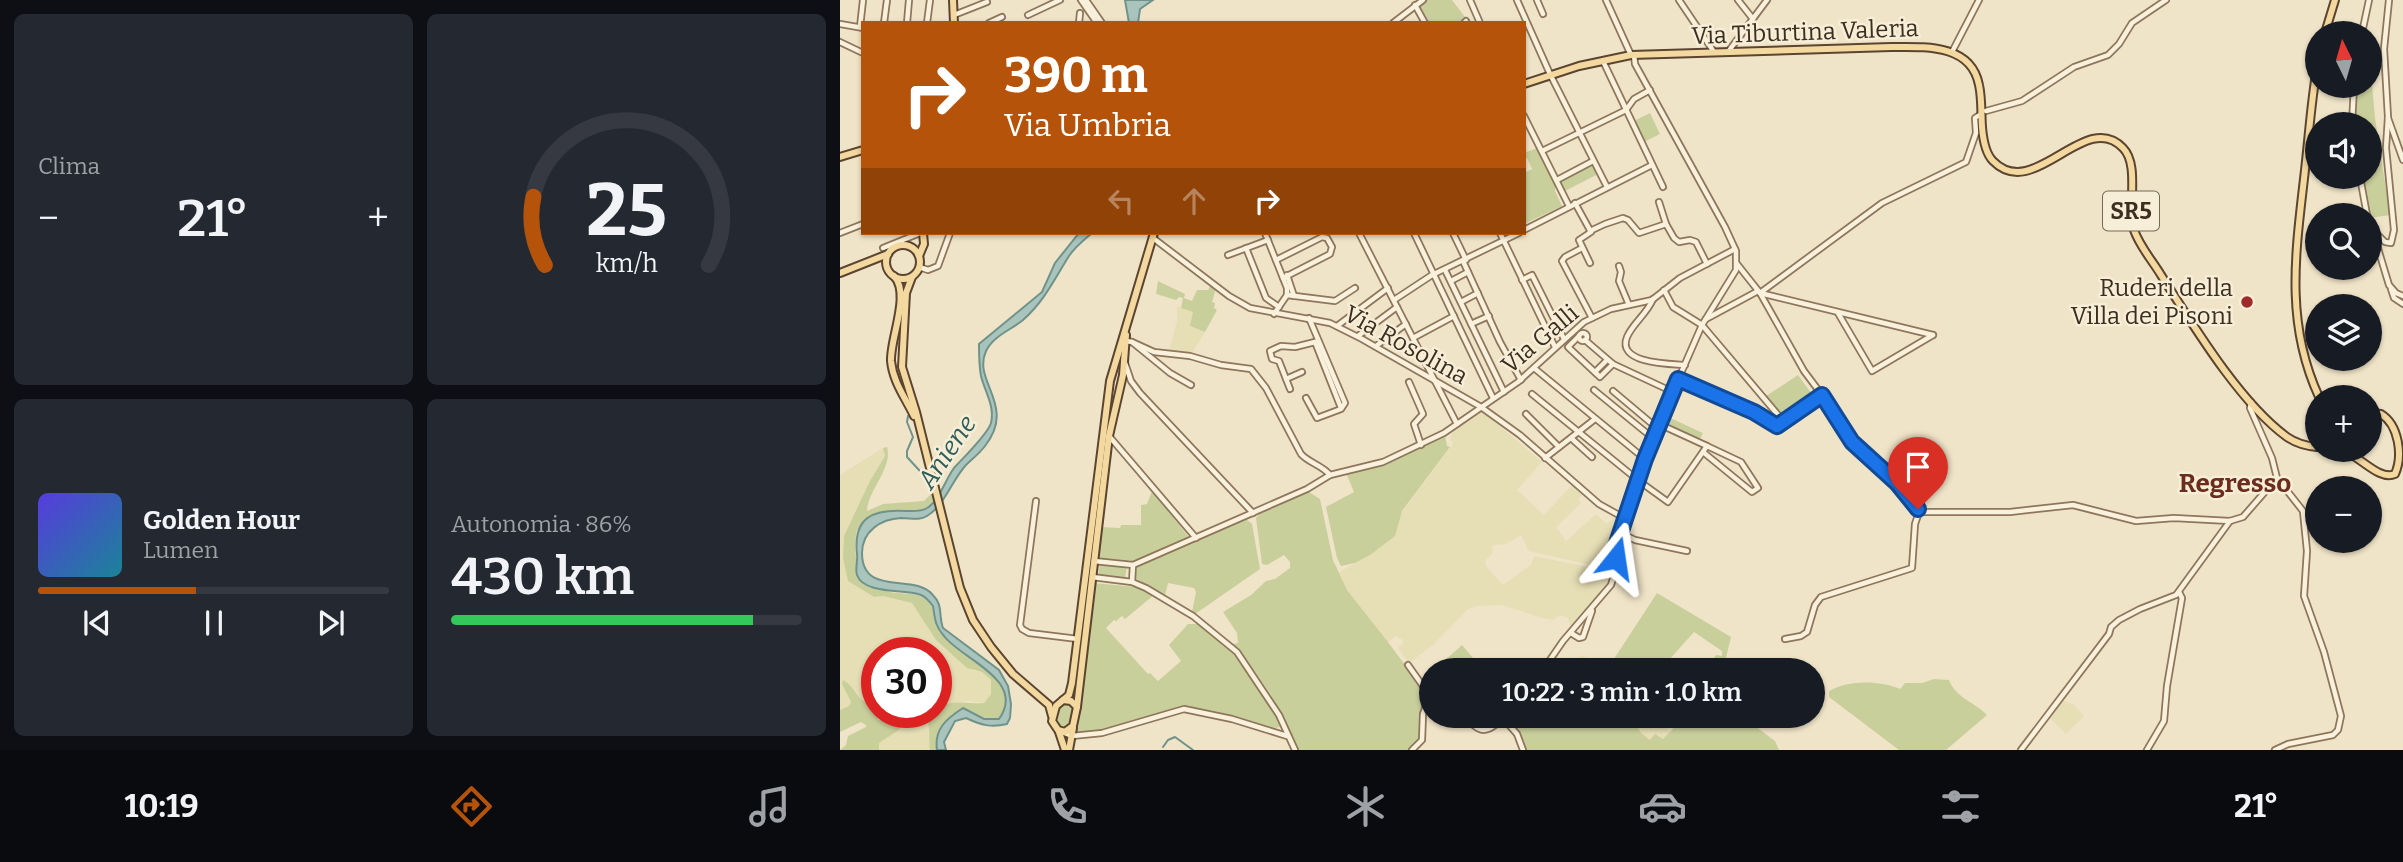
<!DOCTYPE html>
<html lang="it">
<head>
<meta charset="utf-8">
<style>
	body { margin:0; font-family:Bitter,serif; background:#242831; color:#f1f3f6; height:100vh; display:flex; flex-direction:column; font-size:26px; white-space:nowrap }
	* { box-sizing:border-box; margin:0 }
	p { font-size:23px; color:#9ea1a6 }
	.icon { flex:none; width:38px; height:38px; fill:none; stroke:currentColor; stroke-width:2; stroke-linecap:round; stroke-linejoin:round }
	.map { position:relative; flex:1; overflow:hidden }
	.drawer { display:flex; flex-direction:column; gap:14px; padding:14px; background:#0d0f14; width:840px }
	.drawer>* { flex:none }
	.hud { position:absolute; left:21px; top:21px; width:665px; height:214px; border-radius:0px; box-shadow:0 2px 5px #0004; background:#b45309; color:#fff; overflow:hidden }
	.needle { width:46px; rotate:355deg }
	.controls { position:absolute; left:1465px; top:21px; display:grid; gap:14px }
	.controls a { display:grid; place-items:center; width:77px; height:77px; border-radius:50%; background:#171b24; box-shadow:0 2px 5px #0004; font-size:35px }
	.speed { position:absolute; left:21px; top:637px; display:flex; gap:14px; font-size:35px; font-weight:700; text-align:center }
	.speed>* { display:grid; place-content:center; width:91px; height:91px; border-radius:50%; background:#171b24; box-shadow:0 2px 5px #0004; line-height:1 }
	.speed .limit { border:10px solid #d22; background:#fff; color:#111 }
	.pin { position:absolute; display:grid; place-items:center; width:60px; height:60px; color:#fff; margin:-72px -30px; border-radius:50% 50% 50% 0; rotate:-45deg; box-shadow:0 0 7px #0007 }
	.pin .icon { rotate:45deg }
	.me { position:absolute; width:77px; margin:-38px; rotate:15deg; stroke-linejoin:round; filter:drop-shadow(0 0 5px #0008) }
	.turn { display:flex; align-items:center; gap:24px; height:147px; padding:0 28px; font-size:32px }
	.turn .icon { width:91px; height:91px; stroke-width:2.5 }
	.turn b { display:block; font-size:49px; line-height:60px }
	.lanes { display:flex; align-items:center; height:66px; padding:0 28px; background:#0003; justify-content:center; gap:35px; direction:ltr }
	.lanes .off { opacity:.35 }
	.big { font-size:52px; font-weight:600; line-height:1.1 }
	.drawer .widget { flex:1; display:flex; flex-direction:column; justify-content:center; gap:10px; min-width:0; padding:0 24px; border-radius:10px; background:#242831 }
	.drawer .dial { align-items:center; gap:0 }
	.dial svg { height:182px; overflow:visible; fill:none; stroke:#363941; stroke-width:7; stroke-linecap:round; text-anchor:middle }
	.dial text { fill:#f1f3f6; stroke:none }
	.song { display:flex; align-items:center; gap:21px }
	.cover { width:84px; height:84px; border-radius:10px; background:linear-gradient(135deg,hsl(250 70% 55%),hsl(190 70% 35%)) }
	.played { height:7px; border-radius:4px; background:linear-gradient(90deg,#b45309 45%,#363941 45%) }
	.keys { display:flex; justify-content:space-around; direction:ltr }
	.heat { display:flex; justify-content:space-between; align-items:center; font-size:38px; direction:ltr }
	.charge { height:10px; border-radius:5px; background:linear-gradient(90deg,#34c759 86%,#363941 0) }
	.drawer .tiles { flex:1; display:grid; gap:14px; grid-template-columns:repeat(2,1fr) }
	.trip { position:absolute; left:579px; top:658px; width:406px; height:70px; border-radius:35px; background:#171b24; box-shadow:0 2px 5px #0004; font-weight:600; line-height:70px; text-align:center }
	.menu { display:flex; height:112px; justify-content:space-around; align-items:center; background:#090b0e; color:#9ea1a6 }
	.menu .icon { width:49px; height:49px }
	.menu .on { color:#b45309 }
	.menu b { font-size:32px; color:#f1f3f6 }
	main { display:flex; flex:1; min-height:0 }
	.map>svg:first-child { display:block }
	.farmland { fill:#e6deb5 }
	.green { fill:#c9cf9b }
	.water { fill:#a9c4bc; stroke:#6f938a; stroke-width:2 }
	.lines { fill:none; stroke-linecap:round; stroke-linejoin:round }
	.stream { stroke:#6f938a; stroke-width:2 }
	.minor-casing { stroke:#8d765c; stroke-width:8 }
	.major-casing { stroke:#5b4430; stroke-width:10 }
	.minor { stroke:#faf1dc; stroke-width:4.5 }
	.major { stroke:#f3d9a0; stroke-width:6 }
	.route-casing { stroke:#114b97; stroke-width:18 }
	.route { stroke:#1a73e8; stroke-width:12 }
	.poi-dot { fill:#9e2a2b; stroke:#f7eed8; stroke-width:2.5 }
	.labels { text-anchor:middle; dominant-baseline:central; stroke-width:5; stroke-linejoin:round; paint-order:stroke }
	.shield { fill:#f7eed8; stroke:#756857; stroke-width:2 }
	.shield-label { font-size:23px; font-weight:bold; fill:#3d2e20 }
	.street-label { font-size:24px; fill:#3d2e20; stroke:#f7eed8 }
	.poi-label { font-size:24px; fill:#3d2e20; stroke:#f7eed8; text-anchor:end }
	.water-label { font-size:26px; font-style:italic; fill:#2f5d5a; stroke:#f7eed8 }
	.neighbourhood-label { font-size:26px; font-weight:bold; fill:#6b2e1e; stroke:#f7eed8 }
</style>
</head>
<body>
<main>
<section class="drawer">
<div class="tiles">
<div class="widget"><p>Clima</p>
<div class="heat"><a>−</a><b class="big">21°</b><a>+</a></div>
</div>
<div class="widget dial"><svg viewBox="0 0 100 80">
<path d="M14 69A42 42 0 1 1 86 69"/>
<path d="M14 69A42 42 0 0 1 9 39" stroke="#b45309"/>
<text x="50" y="56" font-size="32" font-weight="700">25</text>
<text x="50" y="72" font-size="11">km/h</text>
</svg></div>
<div class="widget">
<div class="song"><i class="cover"></i><div><b>Golden Hour</b><p>Lumen</p></div></div>
<div class="played"></div>
<div class="keys"><svg class="icon" aria-label="previous" viewBox="0 0 24 24"><path d="M18 5L8 12l10 7zM5 5v14"/></svg><svg class="icon" aria-label="pause" viewBox="0 0 24 24"><path d="M8 5v14M16 5v14"/></svg><svg class="icon" aria-label="next" viewBox="0 0 24 24"><path d="M6 5l10 7-10 7zM19 5v14"/></svg></div>
</div>
<div class="widget"><p>Autonomia · 86%</p><b class="big">430 km</b><div class="charge"></div></div>
</div>
</section>
<div class="map">
<svg width="1563" height="750" viewBox="0 0 1563 750">
	<rect width="100%" height="100%" fill="#f0e4c8"/>
	<g class="farmland">
		<polygon points="337,306 353,312 351,326 365,332 352,353 329,351 337,321"/>
		<polygon points="641,410 702,462 677,490 704,515 732,485 743,494 738,499 741,503 716,527 726,541 756,514 767,524 775,517 780,523 774,542 773,570 689,551 681,535 666,544 653,545 652,554 645,561 646,566 663,585 691,565 694,556 773,572 771,581 733,626 730,625 728,618 723,616 717,616 714,620 702,618 662,605 637,606 628,609 593,645 569,663 558,648 563,643 563,640 556,636 548,642 507,590 499,572 530,555 613,444 610,438 615,428"/>
		<polygon points="43,448 45,456 7,529 10,582 33,597 42,596 72,603 96,640 133,671 142,672 151,680 151,694 143,703 128,701 111,703 100,706 96,712 96,653 37,653 37,705 27,705 20,701 5,681 2,684 11,702 9,706 0,710 0,475"/>
		<polygon points="741,656 779,668 779,670 736,670"/>
		<polygon points="1220,700 1233,704 1244,716 1226,734 1208,716"/>
		<polygon points="39,712 95,712 88,724 91,735 89,743 90,750 39,750 39,743 59,730 56,722 38,720"/>
		<polygon points="793,716 825,716 829,733 823,739 810,740 800,732"/>
	</g>
	<g class="green">
		<polygon points="587,0 612,0 625,17 619,23 590,23 579,5"/>
		<polygon points="1530,61 1535,118 1550,215 1530,218 1522,177 1530,177 1530,124 1514,124 1513,116 1516,86 1530,86"/>
		<polygon points="810,113 820,134 804,142 794,121"/>
		<polygon points="697,148 716,184 715,191 722,206 684,224 684,173 692,169 687,158 684,159 684,153"/>
		<polygon points="753,163 758,174 725,191 719,180"/>
		<polygon points="318,281 345,294 344,298 352,301 357,290 368,290 371,284 376,288 372,302 375,303 374,308 377,310 365,332 350,326 353,312 341,308 343,298 339,297 336,300 316,294"/>
		<polygon points="958,375 974,397 943,416 926,396"/>
		<polygon points="826,416 863,433 859,441 825,423"/>
		<polygon points="605,435 607,446 610,447 562,511 555,536 530,555 515,563 501,566 497,558 486,507 514,492 506,473 543,464"/>
		<path d="M47,447c6,21 -19,43 -20,64l16,-7 41,-3 9,-9 5,3c-9,11 -14,17 -29,16l-52,19c-2,9 -3,25 1,33 4,7 22,26 29,28 20,6 30,-3 46,15 2,13 2,20 11,30 17,22 83,44 55,84l-15,-1 -22,-10c-17,10 -28,20 -25,41h-7c-2,-8 1,-16 -2,-26 17,-30 26,-19 56,-21l7,-9v-14l-9,-8 -15,-4 -31,-28 -24,-37 -29,-7 -9,1 -26,-16 -5,-23 1,-22 26,-55 15,-25 -2,-8z"/>
		<polygon points="312,491 349,537 295,562 256,558 261,527 280,528 281,525 301,525 301,505 307,504"/>
		<polygon points="469,492 480,499 493,560 507,590 548,642 585,692 580,738 570,750 457,750 431,695 400,650 393,644 398,643 397,633 383,612 411,595 426,581 435,579 450,568 450,562 444,555 427,565 422,564 416,518 419,514"/>
		<polygon points="406,519 412,524 420,569 355,614 352,612 356,592 354,588 328,583 325,596 295,578 297,568 300,564"/>
		<polygon points="260,563 287,566 285,579 258,576"/>
		<path d="M253,583l44,4 17,8 -29,24 -3,-3 -6,5 -2,-1 -8,8 42,46 2,-1 8,8 23,-20 -12,-16 19,-21h10l24,17v5l4,-1c13,12 54,65 54,82 -11,5 -75,-18 -93,-20 -13,-2 -24,7 -36,11 -23,8 -49,16 -73,15l-2,-3 4,-17v-23z"/>
		<polygon points="817,593 891,637 883,670 850,670 853,659 868,668 876,655 882,656 882,651 854,632 820,670 779,670 770,665"/>
		<polygon points="622,645 633,658 619,670 612,670 604,661"/>
		<path d="M1094,679l15,1c7,18 24,21 38,35l-41,35h-47l-70,-53v-6c19,-11 51,-11 71,-2l5,-6h17z"/>
		<path d="M3,680c16,9 11,23 34,25l1,15 16,1 6,5 -1,4 -20,13v7h-39l6,-5 2,-9 18,-9v-2l-5,-3 -21,10v-22l9,-4 2,-4 -9,-18z"/>
		<polygon points="223,703 228,703 234,708 231,724 228,728 220,729 215,720 218,707"/>
		<polygon points="672,716 793,716 800,732 810,740 815,734 823,739 842,719 840,716 905,716 907,720 935,741 939,750 687,750 670,719"/>
	</g>
	<g class="water">
		<polygon points="285,0 313,0 300,9 298,23 289,23"/>
		<path d="M239,233h13c-8,7 -17,14 -23,23 -14,22 -25,46 -46,64 -12,10 -30,16 -37,31 -14,31 31,54 -1,95 -6,8 -13,13 -19,19 -14,15 -21,40 -39,51 -8,5 -16,2 -26,2 -20,1 -39,13 -39,35 0,44 52,20 70,41 12,12 6,20 11,34l56,42 9,16 3,18 -1,14 -3,6c-16,4 -26,1 -41,-6l-11,3 -11,21 2,8h-9c-3,-21 9,-31 26,-42l21,11h15c28,-39 -38,-60 -55,-83 -9,-10 -9,-17 -11,-30 -3,-4 -7,-9 -12,-11 -13,-6 -57,0 -64,-20 -2,-6 1,-15 0,-21 -4,-37 16,-45 49,-43 7,0 15,1 21,-3 13,-8 18,-28 27,-40 9,-10 34,-34 37,-45 4,-17 -6,-31 -10,-47 -2,-11 -2,-21 -2,-32l63,-52 13,-29z"/>
	</g>
	<g class="lines">
		<g class="stream">
			<polyline points="68,416 67,422 73,437 67,451 67,457 91,483"/>
			<polyline points="323,747 328,740 335,737 353,750"/>
		</g>
		<defs>
			<g id="minor">
				<polyline points="241,0 257,23"/>
				<polyline points="246,0 262,23"/>
				<polyline points="630,0 640,23"/>
				<polyline points="677,0 710,74 767,187"/>
				<polyline points="697,0 703,14"/>
				<polyline points="766,0 791,55"/>
				<polyline points="839,0 874,52"/>
				<polyline points="898,0 913,19"/>
				<polyline points="575,5 585,23"/>
				<polyline points="114,15 147,2"/>
				<polyline points="188,15 220,0"/>
				<polyline points="44,23 47,0"/>
				<polyline points="67,23 69,0"/>
				<polyline points="87,23 90,0"/>
				<polyline points="149,23 162,17"/>
				<polyline points="239,23 240,13"/>
				<polyline points="553,23 583,0"/>
				<polyline points="624,23 626,21"/>
				<polyline points="0,24 23,28"/>
				<polyline points="20,27 23,0"/>
				<polyline points="1522,33 1529,0"/>
				<polyline points="0,42 23,53"/>
				<polyline points="888,52 927,0"/>
				<polyline points="1112,52 1139,0"/>
				<polyline points="763,61 823,187"/>
				<polyline points="1146,111 1182,101 1234,67 1268,55 1279,44 1292,23 1326,0"/>
				<polyline points="684,116 729,206"/>
				<polyline points="1548,118 1563,160"/>
				<polyline points="1512,124 1514,86"/>
				<polyline points="702,151 786,110 794,99 810,90"/>
				<polyline points="1520,177 1527,215"/>
				<polyline points="717,180 753,161"/>
				<polyline points="819,202 826,224"/>
				<polyline points="735,203 751,232 739,240 750,263"/>
				<polyline points="1530,222 1549,285 1556,293 1563,296"/>
				<polyline points="1531,228 1545,242 1551,243 1554,230 1546,148 1548,117 1544,49 1549,0"/>
				<polyline points="684,230 812,165"/>
				<polyline points="750,231 765,224 783,218 788,220 799,233 826,224 834,238 839,242 850,240 856,242 867,264"/>
				<polyline points="0,233 23,224"/>
				<polyline points="425,233 447,288 447,295"/>
				<polyline points="519,233 617,424"/>
				<polyline points="574,233 653,398"/>
				<polyline points="613,233 626,260"/>
				<polyline points="660,233 715,347"/>
				<polyline points="313,238 389,296 410,308 490,323 522,339 641,407 680,435 759,504 786,519"/>
				<polyline points="43,248 80,233"/>
				<polyline points="406,248 426,298 439,307"/>
				<polyline points="742,248 725,257 722,261 752,318"/>
				<polyline points="388,255 428,240"/>
				<polyline points="436,260 482,237 487,238 492,247 490,254 443,278"/>
				<polyline points="623,261 660,342 681,380"/>
				<polyline points="897,264 920,293 964,371 994,411 1009,438 1066,493 1079,512"/>
				<polyline points="779,266 781,272 779,281 789,305"/>
				<polyline points="79,267 88,270 98,266 110,233"/>
				<polyline points="605,270 664,392"/>
				<polyline points="447,275 454,296"/>
				<polyline points="682,280 692,275 724,339"/>
				<polyline points="611,281 628,272"/>
				<polyline points="1551,289 1554,298 1563,304"/>
				<polyline points="824,290 833,307 862,325 944,422"/>
				<polyline points="920,293 1042,203 1126,162 1136,133 1135,118 1141,114"/>
				<polyline points="920,293 1093,335"/>
				<path d="M813,299c-6,15 -20,24 -26,38 -11,27 44,27 58,28"/>
				<polyline points="554,300 592,275 679,233"/>
				<polyline points="621,302 638,293"/>
				<polyline points="998,313 1032,371 1093,335"/>
				<polyline points="434,314 447,295 495,301 515,288"/>
				<polyline points="866,319 918,291"/>
				<polyline points="631,324 649,316"/>
				<polyline points="497,326 548,288"/>
				<circle cx="743" cy="337" r="4"/>
				<polyline points="518,336 557,307"/>
				<polyline points="739,336 728,347 760,377 773,364"/>
				<polyline points="573,338 614,316"/>
				<polyline points="745,340 773,364 833,392"/>
				<polyline points="286,341 292,342 330,373 351,385"/>
				<path d="M292,342l22,10 36,4 31,9 30,4 15,19 35,66c8,9 21,11 29,21l53,-13 61,-29 74,-51 66,-60 27,-13 41,-9 28,-22 55,-29"/>
				<polyline points="475,342 501,408"/>
				<polyline points="536,346 566,324"/>
				<polyline points="285,363 291,381 300,393 413,513"/>
				<polyline points="694,368 805,459"/>
				<polyline points="755,372 767,360"/>
				<polyline points="446,379 462,372"/>
				<polyline points="838,379 914,412 937,427 982,395"/>
				<polyline points="569,382 583,414 574,424 581,445"/>
				<polyline points="450,389 439,361 432,359 430,351 441,346 455,347 475,342"/>
				<polyline points="754,390 814,439"/>
				<polyline points="773,391 817,428"/>
				<polyline points="692,394 799,481 828,502 867,446 819,424"/>
				<polyline points="466,398 477,418 501,409 505,403 469,318"/>
				<polyline points="1411,402 1410,408 1432,458 1437,478 1463,511 1467,551 1464,596 1484,652 1501,716 1498,730 1493,735 1448,744 1435,750"/>
				<polyline points="686,414 719,447"/>
				<polyline points="269,436 356,538"/>
				<polyline points="731,438 752,457"/>
				<polyline points="863,452 912,492 918,488 901,462 867,446"/>
				<polyline points="705,458 755,419"/>
				<polyline points="196,501 180,625 182,629 189,633 238,639"/>
				<polyline points="1079,512 1170,512 1233,505 1296,521 1334,518 1390,521 1403,517 1437,478"/>
				<polyline points="781,533 795,540 847,551"/>
				<polyline points="254,561 293,565 467,489 490,475"/>
				<polyline points="252,577 292,582 306,588 353,616 397,652 439,715 455,750"/>
				<polyline points="292,582 293,565"/>
				<polyline points="731,633 739,638 743,637 752,611"/>
				<polyline points="945,639 961,636 967,632 975,605 981,597 1072,568 1075,524 1079,512"/>
				<polyline points="568,665 590,696"/>
				<polyline points="703,670 723,641 771,585 777,566 776,544 817,428 862,325 896,270 896,251 885,227 795,64 794,55"/>
				<path d="M625,716c15,19 23,18 40,0"/>
				<polyline points="663,718 677,734 683,750"/>
				<polyline points="222,732 232,736 262,733 344,709 392,719 447,736"/>
				<polyline points="572,750 582,740 583,714 590,695"/>
				<polyline points="1181,750 1269,634 1271,627 1279,620 1300,609 1336,595 1390,521"/>
				<polyline points="1307,750 1324,721 1327,686 1342,598 1339,592"/>
			</g>
			<g id="major">
				<polyline points="113,0 114,23"/>
				<polyline points="1485,33 1495,0"/>
				<path d="M1477,68c-6,34 -8,68 -12,102 -9,80 -21,151 14,227"/>
				<path d="M684,84l55,-18 52,-11 260,-8c32,0 80,-4 88,38 3,13 2,28 3,42 1,12 3,26 11,34 41,42 92,-53 130,-13 17,17 4,59 11,82 6,17 18,30 27,45 32,50 79,128 126,162 10,7 19,9 30,10"/>
				<polyline points="0,157 23,150"/>
				<circle cx="63" cy="262" r="17"/>
				<polyline points="79,256 84,244 83,233"/>
				<polyline points="0,273 48,254"/>
				<path d="M54,276c17,18 -4,62 -3,85 2,21 14,36 23,55"/>
				<polyline points="72,277 66,293 62,367 76,412 120,588 133,620 151,647 173,674 209,705 212,716"/>
				<path d="M1501,450c19,5 37,31 54,24 8,-18 4,-49 -14,-60l-11,-1"/>
				<polyline points="223,700 229,695 232,683 270,381 314,233"/>
				<polygon points="223,700 231,701 237,707 233,726 225,732 218,730 212,721 216,706"/>
				<polyline points="237,707 269,436 283,375 286,335"/>
				<polyline points="219,732 225,750"/>
				<polyline points="229,750 233,728"/>
			</g>
		</defs>
		<use href="#minor" class="minor-casing"/>
		<use href="#major" class="major-casing"/>
		<use href="#minor" class="minor"/>
		<use href="#major" class="major"/>
	</g>
	<g class="lines">
		<defs>
			<polyline id="route" points="776,558 776,546 805,459 838,379 914,412 937,426 982,395 1012,442 1057,483 1078,509"/>
		</defs>
		<use href="#route" class="route-casing"/>
		<use href="#route" class="route"/>
	</g>
	<circle class="poi-dot" cx="1407" cy="302" r="7"/>
	<g class="labels">
		<rect class="shield" x="1263" y="191.5" width="56" height="39" rx="5"/>
		<g class="shield-label">
			<text x="1291" y="211">SR5</text>
		</g>
		<g class="street-label">
			<text transform="translate(965 32) rotate(-2)">Via Tiburtina Valeria</text>
			<text transform="translate(700 339) rotate(-40)">Via Galli</text>
			<text transform="translate(566 345) rotate(29)">Via Rosolina</text>
		</g>
		<g class="poi-label">
			<text x="1393" y="288">Ruderi della<tspan x="1393" dy="28">Villa dei Pisoni</tspan></text>
		</g>
		<g class="water-label">
			<text transform="translate(107 452) rotate(-56)">Aniene</text>
		</g>
		<g class="neighbourhood-label">
			<text x="1395" y="483">Regresso</text>
		</g>
	</g>
</svg>
<div class="controls">
<a><svg class="needle" viewBox="-14 -14 28 28"><path d="M0-13l5 13h-10z" fill="#e53935"/><path d="M0 13l5-13h-10z" fill="#9ea1a6"/></svg></a>
<a><svg class="icon" aria-label="sound" viewBox="0 0 24 24"><path d="M4 9h4l5-4v14l-5-4H4zM17 9q2 3 0 6"/></svg></a>
<a><svg class="icon" aria-label="search" viewBox="0 0 24 24"><circle cx="10" cy="10" r="6"/><path d="M15 15l6 6"/></svg></a>
<a><svg class="icon" aria-label="layers" viewBox="0 0 24 24"><path d="M12 4l9 5-9 5-9-5zM3 14l9 5 9-5"/></svg></a>
<a>+</a>
<a>−</a>
</div>
<div class="speed"><div class="limit">30</div></div>
<div class="pin" style="left:1078px;top:509px;background:#d93025"><svg class="icon" aria-label="arrive" viewBox="0 0 24 24"><path d="M6 21V4h12l-3 4 3 4H6"/></svg></div>
<svg class="me" style="left:776px;top:558px" viewBox="-20 -20 40 40"><path d="M0-17L14 15 0 8-14 15z" fill="#1a73e8" stroke="#fff" stroke-width="4"/></svg>
<div class="trip">10:22 · 3 min · 1.0 km</div>
<div class="hud">
<div class="turn"><svg class="icon" aria-label="right" viewBox="0 0 24 24"><path d="M7 20v-9h11M14 6l5 5-5 5"/></svg><div><b>390 m</b>Via Umbria</div></div>
<div class="lanes"><svg class="icon off" aria-label="left" viewBox="0 0 24 24"><path d="M17 20v-9H6M10 6l-5 5 5 5"/></svg><svg class="icon off" aria-label="ahead" viewBox="0 0 24 24"><path d="M12 20V5M6 11l6-6 6 6"/></svg><svg class="icon" aria-label="right" viewBox="0 0 24 24"><path d="M7 20v-9h11M14 6l5 5-5 5"/></svg></div>
</div>
</div>
</main>
<nav class="menu">
<b>10:19</b>
<svg class="icon on" aria-label="directions" viewBox="0 0 24 24"><path d="M12 3l9 9-9 9-9-9zM9 14v-3h6M13 9l2 2-2 2"/></svg>
<svg class="icon" aria-label="music" viewBox="0 0 24 24"><path d="M9 18V5l10-2v13"/><circle cx="6" cy="18" r="3"/><circle cx="16" cy="16" r="3"/></svg>
<svg class="icon" aria-label="phone" viewBox="0 0 24 24"><path d="M5 4h4l2 5-3 2q2 4 5 5l2-3 5 2v4C11 20 4 13 5 4z"/></svg>
<svg class="icon" aria-label="climate" viewBox="0 0 24 24"><path d="M12 3v18M4 7l16 10M4 17L20 7"/></svg>
<svg class="icon" aria-label="car" viewBox="0 0 24 24"><path d="M5 17H2v-5l4-1 3-4h7l3 4 3 1v5h-3M9 17h6M6 11h13"/><circle cx="7" cy="17" r="2"/><circle cx="17" cy="17" r="2"/></svg>
<svg class="icon" aria-label="filters" viewBox="0 0 24 24"><path d="M4 7h16M4 17h16"/><circle cx="9" cy="7" r="2"/><circle cx="15" cy="17" r="2"/></svg>
<b>21°</b>
</nav>
</body>
</html>
